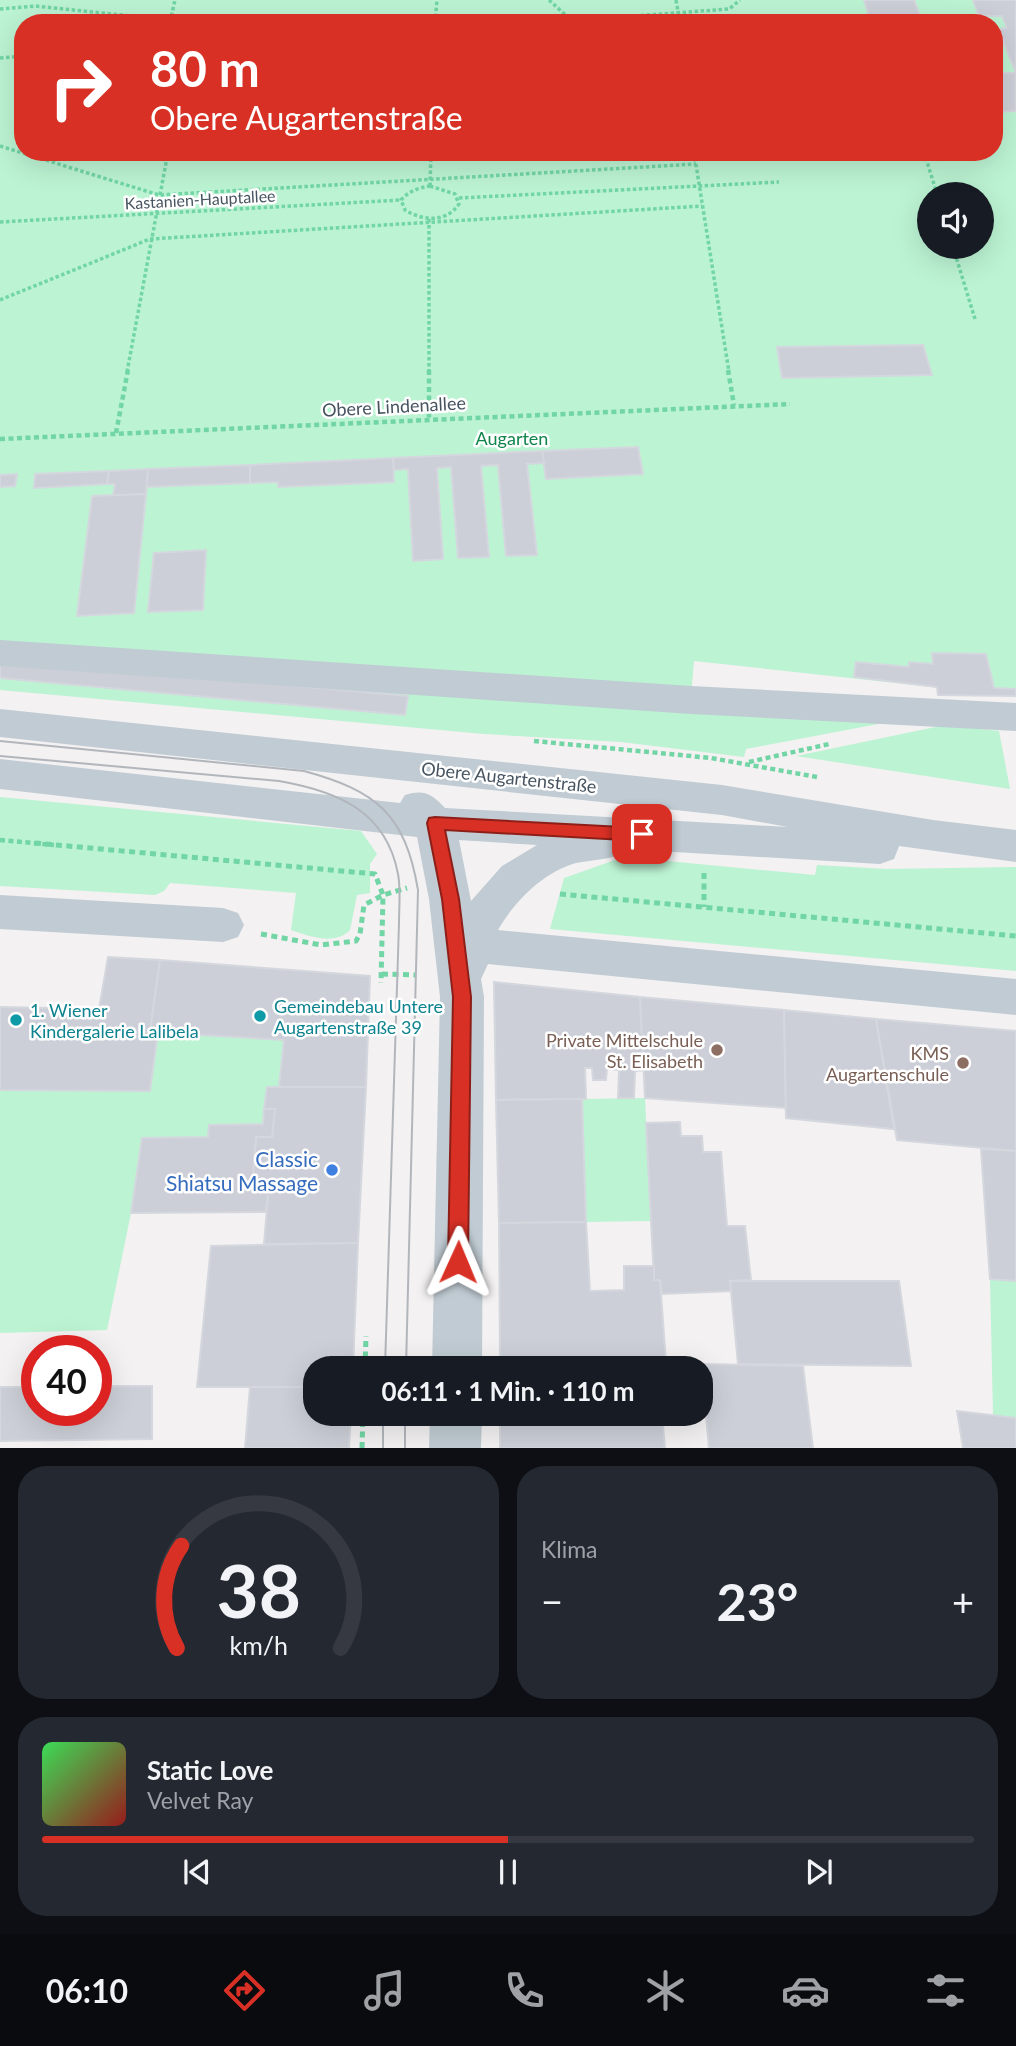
<!DOCTYPE html>
<html lang="de">
<head>
<meta charset="utf-8">
<style>
	body { margin:0; font-family:Lato,sans-serif; background:#242831; color:#f1f3f6; height:100vh; display:flex; flex-direction:column; font-size:26px; white-space:nowrap }
	* { box-sizing:border-box; margin:0 }
	p { font-size:23px; color:#9ea1a6 }
	.icon { flex:none; width:38px; height:38px; fill:none; stroke:currentColor; stroke-width:2; stroke-linecap:round; stroke-linejoin:round }
	.map { position:relative; height:1448px; overflow:hidden }
	.drawer { display:flex; flex-direction:column; gap:18px; padding:18px; background:#0d0f14; flex:1 }
	.drawer>* { flex:none }
	.guide { position:absolute; left:14px; top:14px; width:989px; height:147px; border-radius:28px; box-shadow:0 7px 28px #0002; background:#d93025; color:#fff; overflow:hidden }
	.buttons { position:absolute; left:917px; top:182px; display:grid; gap:14px }
	.buttons a { display:grid; place-items:center; width:77px; height:77px; border-radius:50%; background:#171b24; box-shadow:0 7px 28px #0002; font-size:35px }
	.speed { position:absolute; left:21px; top:1335px; display:flex; gap:14px; font-size:35px; font-weight:700; text-align:center }
	.speed>* { display:grid; place-content:center; width:91px; height:91px; border-radius:50%; background:#171b24; box-shadow:0 7px 28px #0002; line-height:1 }
	.speed .limit { border:10px solid #d22; background:#fff; color:#111 }
	.pin { position:absolute; display:grid; place-items:center; width:60px; height:60px; color:#fff; margin:-30px; border-radius:14px; box-shadow:0 4px 10px #0006 }
	.me { position:absolute; width:77px; margin:-38px; rotate:1deg; stroke-linejoin:round; filter:drop-shadow(0 0 5px #0008) }
	.turn { display:flex; align-items:center; gap:24px; height:147px; padding:0 21px; font-size:32px }
	.turn .icon { width:91px; height:91px; stroke-width:2.5 }
	.turn b { display:block; font-size:49px; line-height:60px }
	.big { font-size:52px; font-weight:700; line-height:1.1 }
	.drawer .card { flex:1; display:flex; flex-direction:column; justify-content:center; gap:10px; min-width:0; padding:0 24px; border-radius:28px; background:#242831 }
	.drawer .dial { align-items:center; gap:0 }
	.dial svg { height:182px; overflow:visible; fill:none; stroke:#363941; stroke-width:7; stroke-linecap:round; text-anchor:middle }
	.dial text { fill:#f1f3f6; stroke:none }
	.song { display:flex; align-items:center; gap:21px }
	.cover { width:84px; height:84px; border-radius:10px; background:linear-gradient(135deg,hsl(130 70% 55%),hsl(0 70% 35%)) }
	.played { height:7px; border-radius:4px; background:linear-gradient(90deg,#d93025 50%,#363941 50%) }
	.keys { display:flex; justify-content:space-around; direction:ltr }
	.heat { display:flex; justify-content:space-between; align-items:center; font-size:38px; direction:ltr }
	.drawer .tiles { flex:1; display:grid; gap:18px; grid-template-columns:1fr 1fr }
	.card:last-child { grid-column:span 2 }
	.trip { position:absolute; left:303px; top:1356px; width:410px; height:70px; border-radius:28px; background:#171b24; box-shadow:0 7px 28px #0002; font-weight:700; line-height:70px; text-align:center }
	.menu { display:flex; height:112px; justify-content:space-around; align-items:center; background:#090b0e; color:#9ea1a6 }
	.menu .icon { width:49px; height:49px }
	.menu .on { color:#d93025 }
	.menu b { font-size:32px; color:#f1f3f6 }
	.map>svg:first-child { display:block }
	.green { fill:#bcf3d3; fill-rule:evenodd }
	.building { fill:#cccfd7; stroke:#d4d7dd; stroke-width:2 }
	.lines { fill:none; stroke-linecap:round; stroke-linejoin:round }
	.path-far2 { stroke:#71d5a5; stroke-width:3.5; stroke-dasharray:3.5 2.5; stroke-linecap:butt }
	.path-far1 { stroke:#71d5a5; stroke-width:4.5; stroke-dasharray:5 3.5; stroke-linecap:butt }
	.path { stroke:#71d5a5; stroke-width:5; stroke-dasharray:6 4.5; stroke-linecap:butt }
	.minor { fill:#c0cbd3; fill-rule:evenodd }
	.tram { stroke:#b2b6bc; stroke-width:2 }
	.route { fill:#d93025; stroke:#8d1f18; stroke-width:2 }
	.culture-dot { fill:#0f9aa8; stroke:#fff; stroke-width:2.5 }
	.education-dot { fill:#8d6e63; stroke:#fff; stroke-width:2.5 }
	.shop-dot { fill:#3f7fe0; stroke:#fff; stroke-width:2.5 }
	.labels { text-anchor:middle; dominant-baseline:central; stroke-width:5; stroke-linejoin:round; paint-order:stroke }
	.far-street-label { font-size:16px; fill:#475460; stroke:#fff }
	.street-label { font-size:18px; fill:#475460; stroke:#fff }
	.park-label { font-size:18px; fill:#0f844b; stroke:#fff }
	.culture-label { font-size:18px; fill:#0d838f; stroke:#fff; text-anchor:start }
	.education-label { font-size:18px; fill:#785e54; stroke:#fff; text-anchor:end }
	.near-shop-label { font-size:21px; fill:#366cbe; stroke:#fff; text-anchor:end }
</style>
</head>
<body>
<div class="map">
<svg width="1016" height="1448" viewBox="0 0 1016 1448">
	<rect width="100%" height="100%" fill="#f3f1f1"/>
	<g class="green">
		<path d="M0,0h1016v696l-322,-35 -4,47 204,13 -148,28 -2,8 -123,-15 -137,-8 -484,-44zM23,23h971v129h-971zM929,194h53v53h-53z"/>
		<polygon points="945,725 999,731 1010,789 796,756"/>
		<path d="M0,797l361,34 16,23 -7,10v29l-13,2 -7,35c-15,16 -42,6 -59,0l5,-37 -126,-10 -6,8 -9,4 -155,-9z"/>
		<polygon points="615,860 667,861 815,875 817,865 886,869 1016,867 1016,971 550,929 564,878"/>
		<polygon points="158,1032 284,1040 279,1087 267,1087 263,1124 209,1125 208,1137 142,1138 131,1213 107,1330 0,1333 0,1090 150,1091"/>
		<polygon points="645,1098 651,1221 586,1222 582,1099"/>
		<polygon points="990,1279 1016,1281 1016,1418 993,1415"/>
	</g>
	<g class="building">
		<polygon points="864,0 914,0 923,23 871,23"/>
		<polygon points="973,0 1016,0 1016,111 994,112 994,73 1016,73 998,29 1007,28 1002,16 979,16"/>
		<polygon points="923,345 932,375 782,378 777,347"/>
		<polygon points="638,447 643,474 546,479 542,451"/>
		<polygon points="542,451 544,463 527,464 537,555 506,556 498,465 481,466 489,557 458,558 451,467 437,468 443,559 413,561 408,469 394,470 393,458"/>
		<polygon points="393,458 394,482 278,487 278,482 250,483 250,465"/>
		<polygon points="250,465 250,483 146,487 148,469"/>
		<polygon points="148,469 146,494 113,496 115,484 107,484 109,471"/>
		<polygon points="109,471 107,484 34,488 35,474"/>
		<polygon points="17,474 15,486 0,487 0,475"/>
		<polygon points="146,494 134,613 77,616 92,496"/>
		<polygon points="206,550 203,610 148,612 154,553"/>
		<polygon points="932,653 986,654 994,688 1016,689 1016,696 938,695 937,687 854,677 856,662 909,667 909,662 933,664"/>
		<polygon points="0,659 408,696 405,715 0,678"/>
		<polygon points="108,957 160,960 150,1032 158,1032 150,1091 0,1090 0,1007 99,1009"/>
		<polygon points="160,960 370,976 366,1087 279,1087 284,1040 150,1032"/>
		<polygon points="494,982 640,997 644,1070 635,1071 634,1098 618,1098 619,1070 607,1069 606,1080 593,1080 592,1068 585,1068 586,1099 496,1100"/>
		<polygon points="640,997 784,1010 786,1108 645,1098"/>
		<polygon points="784,1010 876,1019 894,1129 786,1118"/>
		<polygon points="876,1019 1016,1031 1016,1151 897,1140"/>
		<polygon points="267,1087 366,1087 358,1243 264,1244 269,1185 252,1185 256,1137 272,1137 275,1109 264,1109"/>
		<polygon points="582,1099 586,1222 499,1223 496,1100"/>
		<polygon points="264,1109 275,1109 272,1137 256,1137 252,1185 269,1185 266,1212 131,1213 142,1138 208,1137 209,1125 263,1124"/>
		<polygon points="680,1122 681,1136 702,1136 703,1152 721,1152 727,1226 745,1226 751,1280 730,1281 732,1291 662,1294 660,1280 654,1280 646,1123"/>
		<polygon points="981,1149 1016,1151 1016,1281 990,1279"/>
		<polygon points="586,1222 590,1291 624,1290 624,1266 654,1266 654,1280 660,1280 666,1363 500,1357 499,1223"/>
		<polygon points="358,1243 353,1368 315,1368 315,1387 197,1387 211,1246"/>
		<polygon points="730,1281 899,1281 911,1366 738,1364"/>
		<polygon points="500,1357 585,1361 585,1368 500,1368"/>
		<polygon points="609,1361 659,1363 660,1368 610,1368"/>
		<polygon points="701,1364 803,1366 813,1448 709,1448"/>
		<polygon points="96,1386 152,1386 152,1439 0,1441 0,1387 37,1387 37,1410 96,1410"/>
		<polygon points="250,1387 315,1387 315,1414 351,1414 349,1448 245,1448"/>
		<polygon points="957,1411 1016,1418 1016,1448 963,1448"/>
		<polygon points="500,1414 662,1414 665,1448 500,1448"/>
	</g>
	<g class="lines">
		<g class="path-far2">
			<polyline points="549,0 572,21"/>
			<polyline points="676,0 680,23"/>
			<polyline points="0,9 35,6 170,20"/>
			<polyline points="170,22 175,0"/>
			<polyline points="435,23 437,0"/>
			<polyline points="539,23 729,9 740,0"/>
			<polyline points="0,58 23,56"/>
			<polyline points="0,146 159,195 696,164"/>
			<polyline points="694,152 729,372"/>
			<polyline points="924,152 937,194"/>
			<path d="M430,186l25,8 4,10c-13,19 -36,17 -54,6l-4,-10c8,-9 17,-12 29,-14z"/>
			<polyline points="430,186 431,152"/>
			<polyline points="459,198 779,182"/>
			<polyline points="429,219 429,372"/>
			<polyline points="0,222 401,200"/>
			<polyline points="953,247 975,319"/>
			<polyline points="0,300 150,239 702,206"/>
			<polyline points="127,372 168,152"/>
		</g>
		<g class="path-far1">
			<polyline points="429,370 429,418"/>
			<polyline points="728,370 734,405"/>
			<polyline points="116,433 128,370"/>
			<polyline points="0,439 790,404"/>
			<polyline points="534,741 711,758 817,777"/>
			<polyline points="749,762 829,744"/>
			<polyline points="0,840 54,845"/>
		</g>
		<g class="path">
			<polyline points="35,843 375,874 383,895 381,983"/>
			<polyline points="704,873 704,907"/>
			<polyline points="560,894 1016,936"/>
			<polyline points="261,934 321,945 356,941 360,934 364,905 383,895 407,888"/>
			<polyline points="382,974 416,975"/>
			<polyline points="365,1368 366,1336"/>
			<polyline points="362,1448 363,1414"/>
		</g>
		<g class="minor">
			<polygon points="0,640 691,686 1016,703 1016,731 691,714 0,666"/>
			<path d="M0,709l722,76 211,35 83,10v32l-117,-16 -5,13 -14,5 -257,-15 -4,6c-14,5 -28,5 -43,8 -33,9 -62,39 -78,67l518,49v36l-528,-51 -7,15 3,18 -2,371h-50l8,-371 -11,-98 -12,-62 -417,-48v-30l400,44 5,-8c19,-6 27,-1 40,13l343,19 -66,-12 -722,-78zM459,840l78,5 -35,21 -31,35z"/>
			<polygon points="0,895 223,908 238,913 244,925 238,937 223,942 0,929"/>
			<polygon points="430,1414 482,1414 481,1448 429,1448"/>
		</g>
		<g class="tram">
			<path d="M0,741l304,30c73,20 101,43 114,119l-12,478"/>
			<path d="M0,756l279,25c57,10 107,29 119,93 3,15 1,33 1,49l-14,445"/>
			<polyline points="383,1414 383,1448"/>
			<polyline points="405,1414 405,1448"/>
		</g>
	</g>
	<polygon class="route" points="435,817 642,828 648,830 650,834 648,839 642,841 445,830 459,899 471,997 468,1262 465,1269 458,1271 451,1269 448,1262 453,997 442,899 427,823 429,818"/>
	<g class="culture-dot">
		<circle cx="260" cy="1016" r="7"/>
		<circle cx="16" cy="1020" r="7"/>
	</g>
	<g class="education-dot">
		<circle cx="717" cy="1050" r="7"/>
		<circle cx="963" cy="1063" r="7"/>
	</g>
	<circle class="shop-dot" cx="332" cy="1170" r="7"/>
	<g class="labels">
		<g class="far-street-label">
			<text transform="translate(200 199) rotate(-3)">Kastanien-Hauptallee</text>
		</g>
		<g class="street-label">
			<text transform="translate(394 406) rotate(-3)">Obere Lindenallee</text>
			<text transform="translate(509 777) rotate(6)">Obere Augartenstraße</text>
		</g>
		<g class="park-label">
			<text x="512" y="438">Augarten</text>
		</g>
		<g class="culture-label">
			<text x="274" y="1006">Gemeindebau Untere<tspan x="274" dy="21">Augartenstraße 39</tspan></text>
			<text x="30" y="1010">1. Wiener<tspan x="30" dy="21">Kindergalerie Lalibela</tspan></text>
		</g>
		<g class="education-label">
			<text x="703" y="1040">Private Mittelschule<tspan x="703" dy="21">St. Elisabeth</tspan></text>
			<text x="949" y="1053">KMS<tspan x="949" dy="21">Augartenschule</tspan></text>
		</g>
		<g class="near-shop-label">
			<text x="318" y="1158">Classic<tspan x="318" dy="24">Shiatsu Massage</tspan></text>
		</g>
	</g>
</svg>
<div class="buttons">
<a><svg class="icon" aria-label="sound" viewBox="0 0 24 24"><path d="M4 9h4l5-4v14l-5-4H4zM17 9q2 3 0 6"/></svg></a>
</div>
<div class="speed"><div class="limit">40</div></div>
<div class="pin" style="left:642px;top:834px;background:#d93025"><svg class="icon" aria-label="arrive" viewBox="0 0 24 24"><path d="M6 21V4h12l-3 4 3 4H6"/></svg></div>
<svg class="me" style="left:458px;top:1262px" viewBox="-20 -20 40 40"><path d="M0-17L14 15 0 8-14 15z" fill="#d93025" stroke="#fff" stroke-width="4"/></svg>
<div class="trip">06:11 · 1 Min. · 110 m</div>
<div class="guide">
<div class="turn"><svg class="icon" aria-label="right" viewBox="0 0 24 24"><path d="M7 20v-9h11M14 6l5 5-5 5"/></svg><div><b>80 m</b>Obere Augartenstraße</div></div>
</div>
</div>
<section class="drawer">
<div class="tiles">
<div class="card dial"><svg viewBox="0 0 100 80">
<path d="M14 69A42 42 0 1 1 86 69"/>
<path d="M14 69A42 42 0 0 1 16 24" stroke="#d93025"/>
<text x="50" y="56" font-size="32" font-weight="700">38</text>
<text x="50" y="72" font-size="11">km/h</text>
</svg></div>
<div class="card"><p>Klima</p>
<div class="heat"><a>−</a><b class="big">23°</b><a>+</a></div>
</div>
<div class="card">
<div class="song"><i class="cover"></i><div><b>Static Love</b><p>Velvet Ray</p></div></div>
<div class="played"></div>
<div class="keys"><svg class="icon" aria-label="previous" viewBox="0 0 24 24"><path d="M18 5L8 12l10 7zM5 5v14"/></svg><svg class="icon" aria-label="pause" viewBox="0 0 24 24"><path d="M8 5v14M16 5v14"/></svg><svg class="icon" aria-label="next" viewBox="0 0 24 24"><path d="M6 5l10 7-10 7zM19 5v14"/></svg></div>
</div>
</div>
</section>
<nav class="menu">
<b>06:10</b>
<svg class="icon on" aria-label="directions" viewBox="0 0 24 24"><path d="M12 3l9 9-9 9-9-9zM9 14v-3h6M13 9l2 2-2 2"/></svg>
<svg class="icon" aria-label="music" viewBox="0 0 24 24"><path d="M9 18V5l10-2v13"/><circle cx="6" cy="18" r="3"/><circle cx="16" cy="16" r="3"/></svg>
<svg class="icon" aria-label="phone" viewBox="0 0 24 24"><path d="M5 4h4l2 5-3 2q2 4 5 5l2-3 5 2v4C11 20 4 13 5 4z"/></svg>
<svg class="icon" aria-label="climate" viewBox="0 0 24 24"><path d="M12 3v18M4 7l16 10M4 17L20 7"/></svg>
<svg class="icon" aria-label="car" viewBox="0 0 24 24"><path d="M5 17H2v-5l4-1 3-4h7l3 4 3 1v5h-3M9 17h6M6 11h13"/><circle cx="7" cy="17" r="2"/><circle cx="17" cy="17" r="2"/></svg>
<svg class="icon" aria-label="filters" viewBox="0 0 24 24"><path d="M4 7h16M4 17h16"/><circle cx="9" cy="7" r="2"/><circle cx="15" cy="17" r="2"/></svg>
</nav>
</body>
</html>
